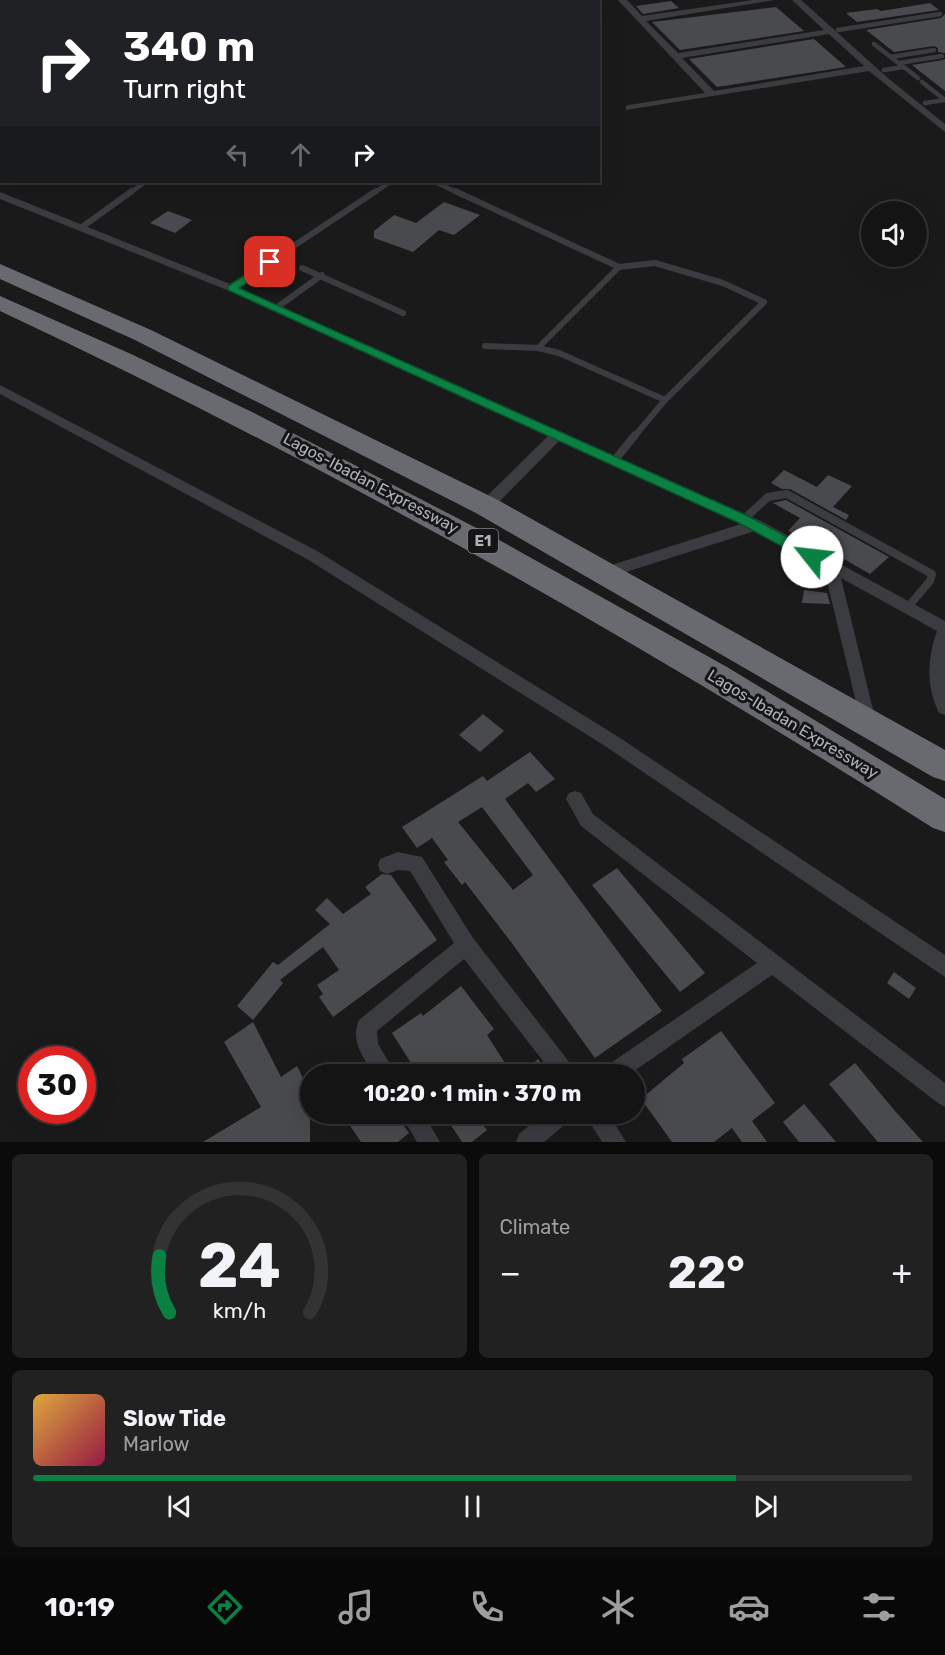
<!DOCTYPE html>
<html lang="en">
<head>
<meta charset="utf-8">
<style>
	body { margin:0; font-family:Rubik,sans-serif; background:#212122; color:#f1f3f6; height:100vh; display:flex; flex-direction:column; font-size:22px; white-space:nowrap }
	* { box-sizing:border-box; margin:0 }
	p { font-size:20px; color:#9d9ea0 }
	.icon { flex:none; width:33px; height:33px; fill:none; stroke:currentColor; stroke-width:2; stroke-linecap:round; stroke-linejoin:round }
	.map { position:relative; height:1142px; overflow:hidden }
	.sheet { display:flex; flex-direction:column; gap:12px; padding:12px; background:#0b0b0b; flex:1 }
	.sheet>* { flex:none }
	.hud { position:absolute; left:0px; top:0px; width:600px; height:183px; box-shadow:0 6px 24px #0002,0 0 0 2px #333334; background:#202124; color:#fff; overflow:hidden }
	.fabs { position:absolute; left:861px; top:201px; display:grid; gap:12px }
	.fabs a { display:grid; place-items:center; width:66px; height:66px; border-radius:50%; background:#141414; box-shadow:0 6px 24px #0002,0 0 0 2px #333334; font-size:30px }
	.speed { position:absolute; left:18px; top:1046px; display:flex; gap:12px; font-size:30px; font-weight:700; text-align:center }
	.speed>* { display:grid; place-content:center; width:78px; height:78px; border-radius:50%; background:#141414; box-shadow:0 6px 24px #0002,0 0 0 2px #333334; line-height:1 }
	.speed .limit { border:9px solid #d22; background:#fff; color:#111 }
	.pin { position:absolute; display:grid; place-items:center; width:51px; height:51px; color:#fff; margin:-26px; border-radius:12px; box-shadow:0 3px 9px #0006 }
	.me { position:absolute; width:66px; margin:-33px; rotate:299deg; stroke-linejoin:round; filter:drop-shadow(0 0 4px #0008) }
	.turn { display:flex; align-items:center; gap:21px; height:126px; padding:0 24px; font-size:27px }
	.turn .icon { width:78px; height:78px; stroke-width:2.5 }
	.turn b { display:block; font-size:42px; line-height:51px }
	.lanes { display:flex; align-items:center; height:57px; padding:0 24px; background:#0003; justify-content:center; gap:30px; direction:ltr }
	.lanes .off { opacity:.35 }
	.big { font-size:45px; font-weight:700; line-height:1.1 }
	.sheet .tile { flex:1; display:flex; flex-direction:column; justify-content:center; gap:9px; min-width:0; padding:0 21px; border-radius:9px; background:#212122 }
	.sheet .dial { align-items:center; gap:0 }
	.dial svg { height:156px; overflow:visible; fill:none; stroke:#333334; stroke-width:7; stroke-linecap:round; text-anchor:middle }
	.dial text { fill:#f1f3f6; stroke:none }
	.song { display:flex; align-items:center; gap:18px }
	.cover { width:72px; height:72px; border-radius:9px; background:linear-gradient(135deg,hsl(40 70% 55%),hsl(340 70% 35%)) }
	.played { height:6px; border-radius:3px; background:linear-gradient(90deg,#0b8043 80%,#333334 80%) }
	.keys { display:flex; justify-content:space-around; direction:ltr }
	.heat { display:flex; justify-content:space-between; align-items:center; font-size:33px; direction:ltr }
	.sheet .tiles { flex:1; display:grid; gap:12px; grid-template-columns:1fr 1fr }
	.tile:last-child { grid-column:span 2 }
	.trip { position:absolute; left:300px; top:1064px; width:345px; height:60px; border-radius:30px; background:#141414; box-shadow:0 6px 24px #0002,0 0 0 2px #333334; font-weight:700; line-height:60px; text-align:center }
	.tab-bar { display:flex; height:96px; justify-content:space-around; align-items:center; background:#080808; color:#9d9ea0 }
	.tab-bar .icon { width:42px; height:42px }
	.tab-bar .selected { color:#0b8043 }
	.tab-bar b { font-size:27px; color:#f1f3f6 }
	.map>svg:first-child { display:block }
	.building { fill:#494a4d; fill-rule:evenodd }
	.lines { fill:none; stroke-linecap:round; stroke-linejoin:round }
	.service-far2 { stroke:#3b3c40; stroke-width:4.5 }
	.service-far1 { stroke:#3b3c40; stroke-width:6 }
	.service { stroke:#3b3c40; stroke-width:8 }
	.minor { fill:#3b3c40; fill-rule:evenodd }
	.motorway { fill:#686a70; fill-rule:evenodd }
	.route { fill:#0b8043; stroke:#07532c; stroke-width:1.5 }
	.labels { text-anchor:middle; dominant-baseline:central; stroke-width:6; stroke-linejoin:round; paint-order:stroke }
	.shield { fill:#151516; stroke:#808388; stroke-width:1.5 }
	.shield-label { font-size:15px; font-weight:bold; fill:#aeb2b9 }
	.street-label { font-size:16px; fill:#aeb2b9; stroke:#151516 }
</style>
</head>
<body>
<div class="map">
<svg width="945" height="1142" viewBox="0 0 945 1142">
	<rect width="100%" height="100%" fill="#1a1a1b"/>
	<g class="building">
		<polygon points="671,1 679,8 643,14 636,6"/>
		<polygon points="930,3 939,10 857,22 846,13 877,9 881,11"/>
		<polygon points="776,7 804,31 680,50 652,22"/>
		<polygon points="945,14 945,53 938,52 938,48 934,46 894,52 866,30 941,18"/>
		<polygon points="814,39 846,67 717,87 689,59"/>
		<polygon points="945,59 945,91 912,65 943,60"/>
		<polygon points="444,202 480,215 454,235 439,230 413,252 374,238 374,231 394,215 416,223"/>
		<polygon points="168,211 192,220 175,233 150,223"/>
		<polygon points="784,470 817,487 828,475 852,486 833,507 849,515 846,520 790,489 782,489 771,483"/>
		<polygon points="786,500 889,557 870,574 804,536 803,538 788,531 800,518 773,503"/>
		<polygon points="804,590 827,593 830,604 802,603"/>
		<polygon points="483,714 504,731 480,752 459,735"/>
		<path d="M530,752l25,27 -19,13 -8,-9 -23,16 157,212 -67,47 -84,-116 -46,-60 -3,3 -18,-23 4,-2 -16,-22 -15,10 -15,-21 81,-51 4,5zM482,807l51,68 -20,15 -55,-68z"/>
		<polygon points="617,868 705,973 680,992 592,885"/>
		<polygon points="382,874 391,875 437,940 333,1017 319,997 323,994 317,985 339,970 323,947 280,980 283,983 253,1020 237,1006 273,962 278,965 330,924 315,910 327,898 343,914 371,894 365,887"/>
		<polygon points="894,972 916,988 909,999 887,983"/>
		<polygon points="461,986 494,1029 487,1035 512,1074 418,1074 392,1033 421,1013 423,1016"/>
		<polygon points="253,1022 281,1077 297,1066 304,1080 301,1083 310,1100 310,1142 203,1142 261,1107 224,1042"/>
		<polygon points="721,1031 775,1103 752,1121 767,1142 742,1142 732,1128 714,1142 672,1142 641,1099 684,1063 682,1059"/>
		<polygon points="538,1059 550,1074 521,1074"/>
		<polygon points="855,1063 895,1111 923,1142 878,1142 829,1084"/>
		<polygon points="804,1104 836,1142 799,1142 783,1122"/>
		<polygon points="362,1113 395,1113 409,1133 398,1142 361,1142 349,1124"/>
		<polygon points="443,1113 498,1113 483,1125 487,1130 472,1142 462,1142"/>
	</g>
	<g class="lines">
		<g class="service-far2">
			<polyline points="157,0 162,2"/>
			<polyline points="838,30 940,14"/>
			<polyline points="874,44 918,78"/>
			<polyline points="891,57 934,50"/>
			<polyline points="899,63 942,56"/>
			<polyline points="884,70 903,67"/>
			<polyline points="922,82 945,100"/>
			<polyline points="925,103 945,100"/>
			<polyline points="435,182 458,193"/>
			<polyline points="130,193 145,182"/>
			<polyline points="374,193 390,182"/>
		</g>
		<g class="service-far1">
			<polyline points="455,191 619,267 655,263 723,283 764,302 665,400 634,437"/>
			<polyline points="82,227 132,191"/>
			<polyline points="302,268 403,313"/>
			<polyline points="231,288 376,191"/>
			<polyline points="276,308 322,275"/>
			<polyline points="485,346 538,348 559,353 665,400"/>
			<polyline points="538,348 619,267"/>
		</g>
		<g class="service">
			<polyline points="614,461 635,435"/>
			<polyline points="743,520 768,497 787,494 932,574 930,581 908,607"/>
		</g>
		<g class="minor">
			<path d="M618,0h9l15,16 111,-16h21l-128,21 32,32 146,-23 -32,-30h9l88,79 56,45v8l-76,-61 -243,39v-4l3,-1 76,-12zM829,34l35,32 -150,25 -32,-33z"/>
			<path d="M0,192l235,94 526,235 184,100v94l-6,-2c-13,-27 -12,-54 -2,-82l-96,-53 35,144 -2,5 -6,2 -6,-2 -38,-158 -69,-38 -151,48 -5,-2 -3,-4 3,-4 142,-45 -182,-83 -68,69h-10l-2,-4 2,-4 67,-66 -321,-146 -227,-91z"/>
			<polygon points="0,385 317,551 617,736 945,955 945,977 605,746 307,559 0,394"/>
			<polygon points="575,791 581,793 593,814 945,1083 945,1107 938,1103 772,975 630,1074 602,1074 605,1067 757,963 581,826 566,799 569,793"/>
			<path d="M398,852l24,5 51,81 100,129 3,7h-23l-89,-115 -87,72 1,13 18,30h-22c-11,-16 -24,-34 -15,-54l95,-77 -44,-72 -12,-1 -11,4 -7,-3 -2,-6 2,-6z"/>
			<polygon points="400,1113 423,1113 440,1142 417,1142"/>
			<polygon points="545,1113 572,1113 569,1121 544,1142 516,1142 519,1134"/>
			<polygon points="584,1113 608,1113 626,1142 602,1142"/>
		</g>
		<g class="motorway">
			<polygon points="0,264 151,330 496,499 945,750 945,781 933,777 476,513 135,340 0,279"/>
			<path d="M0,296l131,58 121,58 240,124 235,131 218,132v33l-12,-4c-304,-193 -607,-364 -933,-517z"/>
		</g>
	</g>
	<polygon class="route" points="270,259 274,260 274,265 239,288 748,516 817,553 819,557 817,560 807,560 739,523 228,290 228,286"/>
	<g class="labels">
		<rect class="shield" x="468" y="529" width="30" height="24" rx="4.5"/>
		<g class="shield-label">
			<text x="483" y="541">E1</text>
		</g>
		<g class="street-label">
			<text transform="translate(371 483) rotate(28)">Lagos-Ibadan Expressway</text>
			<text transform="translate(793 724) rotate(31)">Lagos-Ibadan Expressway</text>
		</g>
	</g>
</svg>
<div class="fabs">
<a><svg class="icon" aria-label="sound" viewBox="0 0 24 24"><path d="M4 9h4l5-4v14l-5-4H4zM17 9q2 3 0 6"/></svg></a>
</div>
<div class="speed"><div class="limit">30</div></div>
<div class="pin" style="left:270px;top:262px;background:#d93025"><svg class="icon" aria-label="arrive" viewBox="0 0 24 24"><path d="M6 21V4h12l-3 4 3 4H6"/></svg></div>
<svg class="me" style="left:812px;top:557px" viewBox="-20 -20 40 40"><circle r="19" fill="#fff"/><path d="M0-13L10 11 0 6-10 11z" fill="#0b8043"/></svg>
<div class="trip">10:20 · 1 min · 370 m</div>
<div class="hud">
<div class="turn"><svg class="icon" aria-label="right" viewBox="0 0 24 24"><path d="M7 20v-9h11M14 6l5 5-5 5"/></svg><div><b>340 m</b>Turn right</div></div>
<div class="lanes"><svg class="icon off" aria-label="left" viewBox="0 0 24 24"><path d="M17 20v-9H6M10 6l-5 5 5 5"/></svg><svg class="icon off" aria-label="ahead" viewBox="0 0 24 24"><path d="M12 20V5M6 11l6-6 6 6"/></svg><svg class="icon" aria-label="right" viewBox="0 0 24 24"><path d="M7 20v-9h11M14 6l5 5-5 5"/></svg></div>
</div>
</div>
<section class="sheet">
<div class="tiles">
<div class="tile dial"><svg viewBox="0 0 100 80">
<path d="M14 69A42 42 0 1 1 86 69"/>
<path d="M14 69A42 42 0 0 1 9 40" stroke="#0b8043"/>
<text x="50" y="56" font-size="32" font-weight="700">24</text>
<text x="50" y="72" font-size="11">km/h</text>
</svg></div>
<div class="tile"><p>Climate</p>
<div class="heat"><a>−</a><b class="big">22°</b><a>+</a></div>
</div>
<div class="tile">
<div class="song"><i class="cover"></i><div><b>Slow Tide</b><p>Marlow</p></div></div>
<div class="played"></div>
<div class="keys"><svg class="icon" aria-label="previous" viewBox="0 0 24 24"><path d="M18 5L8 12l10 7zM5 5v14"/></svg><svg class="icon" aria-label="pause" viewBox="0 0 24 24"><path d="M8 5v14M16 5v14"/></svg><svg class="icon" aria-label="next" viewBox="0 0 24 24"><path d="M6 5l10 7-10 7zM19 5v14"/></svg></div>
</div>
</div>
</section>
<nav class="tab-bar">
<b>10:19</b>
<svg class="icon selected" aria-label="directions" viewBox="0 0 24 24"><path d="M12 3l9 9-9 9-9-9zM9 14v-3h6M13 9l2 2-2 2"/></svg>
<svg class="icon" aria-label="music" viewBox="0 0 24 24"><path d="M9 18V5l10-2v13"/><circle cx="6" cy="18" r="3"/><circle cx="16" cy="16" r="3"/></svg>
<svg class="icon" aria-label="phone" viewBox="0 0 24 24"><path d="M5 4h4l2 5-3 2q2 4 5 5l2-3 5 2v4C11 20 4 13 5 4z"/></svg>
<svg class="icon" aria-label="climate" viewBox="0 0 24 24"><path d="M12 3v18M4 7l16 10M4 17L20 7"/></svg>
<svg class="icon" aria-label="car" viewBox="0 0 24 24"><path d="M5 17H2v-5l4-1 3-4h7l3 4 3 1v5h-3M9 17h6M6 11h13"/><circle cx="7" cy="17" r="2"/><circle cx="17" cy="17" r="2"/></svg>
<svg class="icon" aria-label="filters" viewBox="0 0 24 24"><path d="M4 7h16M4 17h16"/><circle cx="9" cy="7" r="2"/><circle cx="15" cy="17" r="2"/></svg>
</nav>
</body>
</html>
